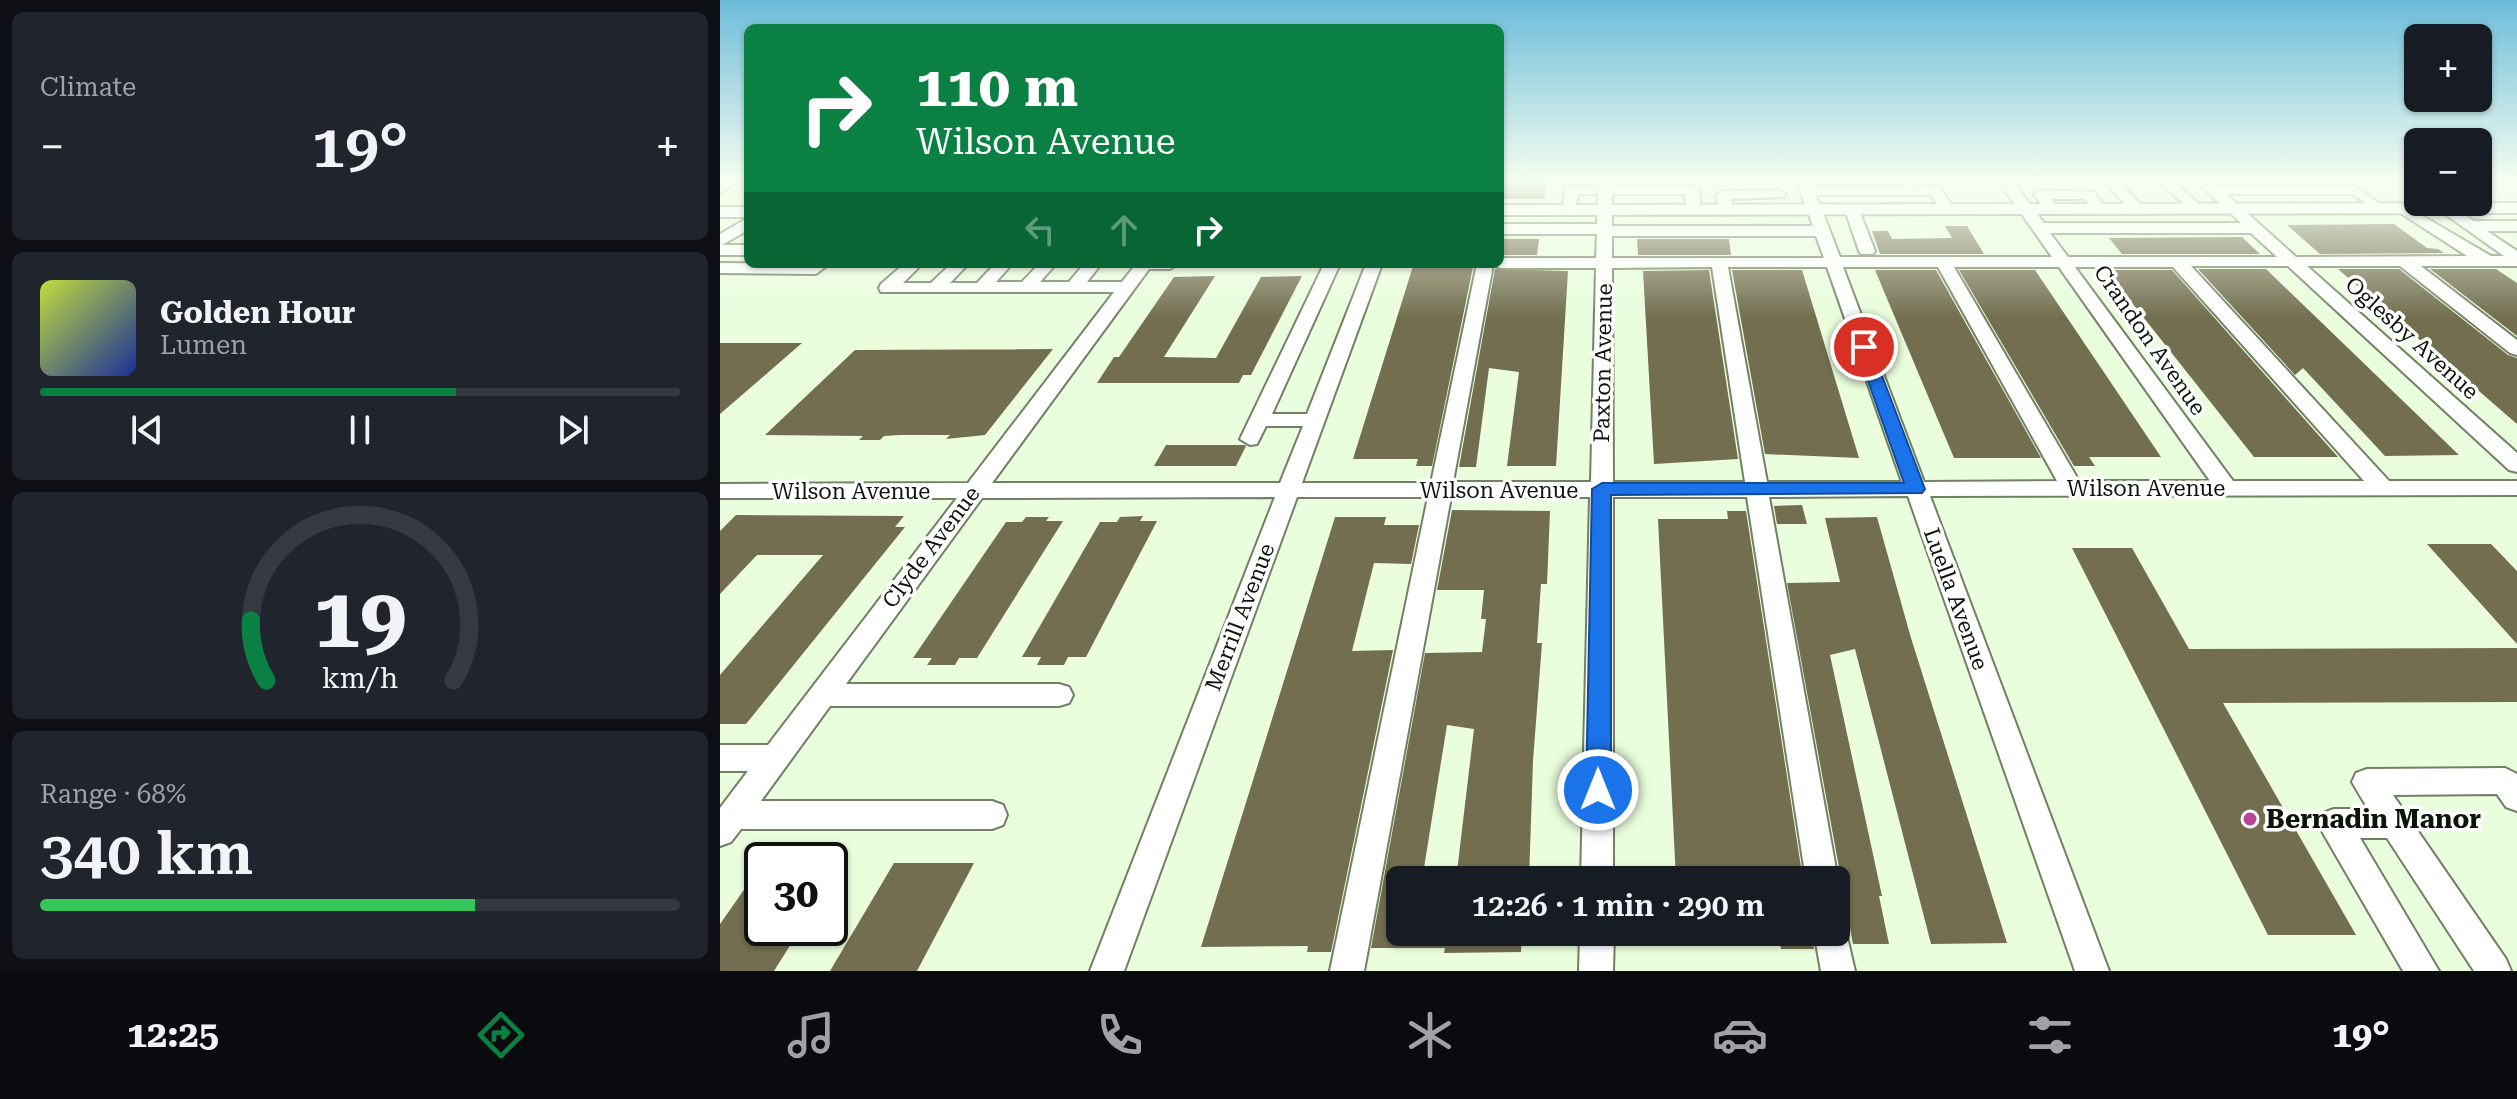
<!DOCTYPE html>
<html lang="en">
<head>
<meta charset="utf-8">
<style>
	body { margin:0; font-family:"Roboto Serif",serif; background:#20242c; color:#f1f3f6; height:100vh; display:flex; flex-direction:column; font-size:30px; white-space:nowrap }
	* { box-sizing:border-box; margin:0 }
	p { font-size:26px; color:#9ea1a6 }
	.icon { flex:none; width:44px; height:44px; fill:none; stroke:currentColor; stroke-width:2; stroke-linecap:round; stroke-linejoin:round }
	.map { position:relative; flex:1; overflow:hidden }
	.drawer { display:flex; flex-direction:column; gap:12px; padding:12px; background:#0d0f14; width:720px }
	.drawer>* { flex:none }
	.top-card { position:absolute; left:24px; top:24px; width:760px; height:244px; border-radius:12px; box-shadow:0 2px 6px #0004; background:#0b8043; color:#fff; overflow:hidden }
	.fabs { position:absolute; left:1684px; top:24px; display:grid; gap:16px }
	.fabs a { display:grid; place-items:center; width:88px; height:88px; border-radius:12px; background:#171b24; box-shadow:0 2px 6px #0004; font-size:40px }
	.speed { position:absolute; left:24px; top:842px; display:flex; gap:16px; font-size:40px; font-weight:700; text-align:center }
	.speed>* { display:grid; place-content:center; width:104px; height:104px; border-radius:50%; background:#171b24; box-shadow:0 2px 6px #0004; line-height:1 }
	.speed .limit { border:4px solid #111; border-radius:12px; background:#fff; color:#111 }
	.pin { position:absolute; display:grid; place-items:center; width:68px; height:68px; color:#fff; margin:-34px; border:4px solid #fff; border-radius:50%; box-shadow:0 2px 8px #0007 }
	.me { position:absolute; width:88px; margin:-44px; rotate:0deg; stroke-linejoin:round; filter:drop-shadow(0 0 6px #0008) }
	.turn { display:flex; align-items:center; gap:28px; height:168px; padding:0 40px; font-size:36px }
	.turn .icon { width:104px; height:104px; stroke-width:2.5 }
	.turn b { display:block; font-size:56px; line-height:68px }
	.lanes { display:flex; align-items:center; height:76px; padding:0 40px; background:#0003; justify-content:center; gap:40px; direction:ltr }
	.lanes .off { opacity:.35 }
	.big { font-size:60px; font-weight:600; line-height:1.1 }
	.drawer .tile { flex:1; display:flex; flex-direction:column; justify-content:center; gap:12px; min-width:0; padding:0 28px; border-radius:12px; background:#20242c }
	.drawer .dial { align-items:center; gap:0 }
	.dial svg { height:208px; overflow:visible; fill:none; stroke:#363941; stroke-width:7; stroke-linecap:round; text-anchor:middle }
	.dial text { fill:#f1f3f6; stroke:none }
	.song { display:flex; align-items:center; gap:24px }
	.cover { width:96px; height:96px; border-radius:12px; background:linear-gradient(135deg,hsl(70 70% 55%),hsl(230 70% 35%)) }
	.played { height:8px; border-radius:4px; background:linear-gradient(90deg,#0b8043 65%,#363941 65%) }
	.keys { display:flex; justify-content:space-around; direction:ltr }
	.heat { display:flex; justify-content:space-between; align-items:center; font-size:44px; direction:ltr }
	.charge { height:12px; border-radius:6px; background:linear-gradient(90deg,#34c759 68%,#363941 0) }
	.trip { position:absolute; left:666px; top:866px; width:464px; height:80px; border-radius:12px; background:#171b24; box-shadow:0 2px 6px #0004; font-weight:600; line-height:80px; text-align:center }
	.menu { display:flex; height:128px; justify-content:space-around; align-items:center; background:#090b0e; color:#9ea1a6 }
	.menu .icon { width:56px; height:56px }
	.menu .active { color:#0b8043 }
	.menu b { font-size:36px; color:#f1f3f6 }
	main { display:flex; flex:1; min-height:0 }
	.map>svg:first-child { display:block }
	.building { fill:#726e4f }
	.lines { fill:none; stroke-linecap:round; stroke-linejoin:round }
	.minor-casing { stroke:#708164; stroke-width:4 }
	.major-casing { stroke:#708164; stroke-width:4 }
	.minor { fill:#fff; fill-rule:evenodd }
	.major { fill:#fff; fill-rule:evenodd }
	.route { fill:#1a73e8; stroke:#114b97; stroke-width:2 }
	.poi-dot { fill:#ba449a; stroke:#fff; stroke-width:3 }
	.labels { text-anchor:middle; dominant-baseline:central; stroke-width:7; stroke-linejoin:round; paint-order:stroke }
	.street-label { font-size:22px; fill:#0d1409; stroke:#fff }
	.near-poi-label { font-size:26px; font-weight:bold; fill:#0d1409; stroke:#fff; text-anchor:start }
</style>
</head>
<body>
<main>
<section class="drawer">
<div class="tile"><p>Climate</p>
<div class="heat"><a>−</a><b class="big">19°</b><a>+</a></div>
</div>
<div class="tile">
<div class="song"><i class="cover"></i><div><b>Golden Hour</b><p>Lumen</p></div></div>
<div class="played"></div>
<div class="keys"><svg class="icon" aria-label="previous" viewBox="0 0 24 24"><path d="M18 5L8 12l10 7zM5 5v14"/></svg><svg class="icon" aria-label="pause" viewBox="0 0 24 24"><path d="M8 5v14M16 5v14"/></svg><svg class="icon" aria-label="next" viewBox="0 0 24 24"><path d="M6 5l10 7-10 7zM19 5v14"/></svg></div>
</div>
<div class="tile dial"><svg viewBox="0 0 100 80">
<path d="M14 69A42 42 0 1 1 86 69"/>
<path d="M14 69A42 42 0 0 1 8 46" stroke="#0b8043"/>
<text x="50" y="56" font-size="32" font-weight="700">19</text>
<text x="50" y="72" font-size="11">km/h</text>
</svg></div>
<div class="tile"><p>Range · 68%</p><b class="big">340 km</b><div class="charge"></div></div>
</section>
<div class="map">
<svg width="1797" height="971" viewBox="0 0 1797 971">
	<rect width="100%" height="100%" fill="#eafddd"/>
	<g class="building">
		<polygon points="780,182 826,182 824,199 780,199"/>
		<polygon points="1674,224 1707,248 1718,249 1724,253 1600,254 1567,225"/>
		<polygon points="1225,226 1247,226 1264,254 1160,254 1152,231 1168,231 1172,239 1232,238"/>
		<polygon points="1522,237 1540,254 1402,254 1389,238"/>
		<polygon points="780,239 819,239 817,255 780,255"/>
		<polygon points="917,239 1009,239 1011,255 918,255"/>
		<polygon points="693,266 753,267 712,466 696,466 698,459 633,459"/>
		<polygon points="775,269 848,271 836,466 787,466 799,372 769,368 756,467 739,467"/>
		<polygon points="1478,269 1546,269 1739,455 1665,456 1583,368 1575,375"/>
		<polygon points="1618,269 1679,269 1788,355 1797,358 1797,424"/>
		<polygon points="1710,269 1776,269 1797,283 1797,336"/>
		<polygon points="989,270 1018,459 934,464 923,271"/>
		<polygon points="1012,270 1082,270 1139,458 1045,454"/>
		<polygon points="1155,270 1216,270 1321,458 1234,458"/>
		<polygon points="1239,270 1315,270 1441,457 1369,457 1375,466 1354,466"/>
		<polygon points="1386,270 1452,270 1618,457 1534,457"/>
		<polygon points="495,276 444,357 496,358 541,277 582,276 531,375 523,375 519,383 377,383 394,357 399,357 454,277"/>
		<polygon points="0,343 82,343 0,414"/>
		<polygon points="333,349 265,435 226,439 230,435 179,435 164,436 160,440 139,440 143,436 45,435 135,350"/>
		<polygon points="446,445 525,445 526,446 516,466 434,466"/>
		<polygon points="1082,505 1087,524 1057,524 1054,506"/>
		<polygon points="732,510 830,511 827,584 821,584 817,643 822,643 813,761 809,880 736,880 754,729 727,725 702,880 680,880 680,932 802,932 801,952 724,953 725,948 651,948 705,653 762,652 766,619 761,619 764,590 717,590"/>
		<polygon points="1007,511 1026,511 1083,880 956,880 938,519 1008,519"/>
		<polygon points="16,515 184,516 175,527 185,527 26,724 0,724 0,675 103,555 37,555 0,594 0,531"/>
		<polygon points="423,516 420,521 437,521 366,657 348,657 344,665 317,665 321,657 302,657 380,522 397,522 400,517"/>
		<polygon points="306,517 329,517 326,521 343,521 257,658 239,658 235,665 207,665 212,658 193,658 286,522 302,522"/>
		<polygon points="615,517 666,517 664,525 699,525 691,564 654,563 632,651 673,650 611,952 587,952 588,946 481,947"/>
		<polygon points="1157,517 1191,638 1287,943 1211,944 1135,649 1110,655 1162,896 1159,896 1169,944 1133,944 1067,583 1120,582 1105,518"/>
		<polygon points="1707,544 1771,544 1797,571 1797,644"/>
		<polygon points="1352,548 1412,548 1469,649 1797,648 1797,702 1503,703 1636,935 1548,935"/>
		<polygon points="174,863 254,863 197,971 110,971"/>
		<polygon points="42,864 42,928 81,928 54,971 0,971 0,924"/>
		<polygon points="1059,932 1091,932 1094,949 1061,949"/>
	</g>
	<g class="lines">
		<defs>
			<g id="minor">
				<polygon points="18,182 0,193 2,182"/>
				<path d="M878,182h14v4h80l7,4 2,21 -7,4 -7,-4 -2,-17h-73v32h201l-16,-44h14l2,5h90l-3,-5h14l2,3 25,3 13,22 -7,4 -5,-1 -11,-18h-115l24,62h212l-53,-75h14l31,41h197l-44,-41h15l5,4h138l32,23 -7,4 -28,-19h-126l70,63 171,-1 -68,-44 -2,-3 7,-4 87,51h13l-76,-54h17l29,19h43v10h-30l30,20v15h-96l96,74v15l-7,-2 -110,-87h-93l210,187v19l-8,-2 -221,-204h-97l198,215h128v14l-587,1 179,475h-34l-167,-475 -139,1 69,383 -2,5v-5h-30l-59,-383h-134v383h-32l9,-383h-139l-87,474h-34l98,-474h-131l-173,474h-34l185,-474 -293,1 -136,186h213l10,3 4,8 -4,8 -10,3h-229l-69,95h231l11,4 4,10 -4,10 -11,4h-251l-10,13 -11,4v-38l28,-37h-28v-26h48l189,-247h-237v-14l248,-1 146,-191h-233l-2,-4 2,-4 23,-20h18l-19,19h28l20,-19h17l-18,19h27l18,-19h17l-16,18h26l17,-18h17l-16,18h29l15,-18h17l-14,18h35l14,-18h42l-8,5h-21l-157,214h288l23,-57h-37l-9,18 -7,1 -10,-6 84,-175h16l-68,150h35l59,-150h16l-80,219h129l46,-219h23v-6h96l1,-24h-97v-10h97l1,-30h-20l-4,20 -5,1 -7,-4 4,-24 32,-1zM1330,233h201l26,24h-209zM892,236h204l8,22h-212zM773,265l7,3h96l-5,214h-138zM992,267l33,215h-132l-1,-214zM1008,267h99l75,215h-135zM1123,267h95l119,214 -133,1zM1234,267h105l151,214h-131zM1355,267h98l191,214h-131z"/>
				<polygon points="1385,182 1399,182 1423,207 1423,213 1413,213"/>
				<polygon points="1440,182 1455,182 1484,209 1477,213 1472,212"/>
				<polygon points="1678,182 1698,184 1698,194"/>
				<polygon points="1059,190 1066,194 1064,197 1011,199 1014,211 1007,215 1000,211 996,195 1003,191"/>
				<polygon points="1321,190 1374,192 1386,210 1379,214 1374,213 1365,199 1331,199 1339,210 1332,214 1327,213 1314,194"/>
				<polygon points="1132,206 1139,210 1155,251 1153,254 1141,254 1139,251 1125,210"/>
				<polygon points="28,218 28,230 2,245 28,245 28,255 0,255 0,234"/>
				<polygon points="0,263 109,264 96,274 0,273"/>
				<polygon points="1785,768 1797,774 1797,811 1786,807 1777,794 1673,795 1786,959 1791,971 1754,971 1667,838 1640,838 1719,971 1683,971 1603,833 1599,823 1603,813 1614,809 1648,809 1632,782 1636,773 1647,769"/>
				<polygon points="1116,917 1123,920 1135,971 1101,971 1094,932 1116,932"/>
				<polygon points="860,932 894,932 893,971 859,971"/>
			</g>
			<g id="major">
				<polygon points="1797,203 1797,213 780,215 780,205"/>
				<rect x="0" y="207" width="28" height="10"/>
			</g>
		</defs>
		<use href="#minor" class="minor-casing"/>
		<use href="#major" class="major-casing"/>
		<use href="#minor" class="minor"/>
		<use href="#major" class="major"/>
	</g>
	<linearGradient id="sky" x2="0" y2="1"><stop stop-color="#6cbcda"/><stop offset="0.57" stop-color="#f6fef0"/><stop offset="1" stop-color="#f6fef0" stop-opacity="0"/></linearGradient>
	<rect width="1797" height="318" fill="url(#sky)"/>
	<polygon class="route" points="1144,342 1151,347 1205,489 1202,493 891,495 891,790 887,798 878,801 870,798 866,790 872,489 882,483 1184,483 1136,347"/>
	<circle class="poi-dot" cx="1530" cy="819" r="8"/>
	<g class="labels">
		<g class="street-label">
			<text transform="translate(1692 338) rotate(42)">Oglesby Avenue</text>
			<text transform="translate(1430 340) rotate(55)">Crandon Avenue</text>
			<text transform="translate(883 363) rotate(-89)">Paxton Avenue</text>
			<text x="1426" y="488">Wilson Avenue</text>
			<text x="779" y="490">Wilson Avenue</text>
			<text x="131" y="491">Wilson Avenue</text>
			<text transform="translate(211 547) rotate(-53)">Clyde Avenue</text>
			<text transform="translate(1236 599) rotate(70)">Luella Avenue</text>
			<text transform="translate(520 617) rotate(-69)">Merrill Avenue</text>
		</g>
		<g class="near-poi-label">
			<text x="1546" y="819">Bernadin Manor</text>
		</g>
	</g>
</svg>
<div class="fabs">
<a>+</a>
<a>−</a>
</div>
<div class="speed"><div class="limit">30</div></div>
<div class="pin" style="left:1144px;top:347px;background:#d93025"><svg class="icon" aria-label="arrive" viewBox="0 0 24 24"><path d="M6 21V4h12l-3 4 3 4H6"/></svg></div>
<svg class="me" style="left:878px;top:790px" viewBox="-20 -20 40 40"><circle r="17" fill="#1a73e8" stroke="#fff" stroke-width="3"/><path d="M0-11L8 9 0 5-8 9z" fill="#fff"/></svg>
<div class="trip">12:26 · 1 min · 290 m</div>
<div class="top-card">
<div class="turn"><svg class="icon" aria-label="right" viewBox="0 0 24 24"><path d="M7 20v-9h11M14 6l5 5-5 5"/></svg><div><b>110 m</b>Wilson Avenue</div></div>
<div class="lanes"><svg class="icon off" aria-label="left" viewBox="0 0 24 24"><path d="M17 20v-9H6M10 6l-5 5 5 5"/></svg><svg class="icon off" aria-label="ahead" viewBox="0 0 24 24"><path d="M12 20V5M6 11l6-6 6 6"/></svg><svg class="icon" aria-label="right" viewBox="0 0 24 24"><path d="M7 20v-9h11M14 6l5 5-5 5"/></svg></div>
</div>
</div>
</main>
<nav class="menu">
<b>12:25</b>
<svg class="icon active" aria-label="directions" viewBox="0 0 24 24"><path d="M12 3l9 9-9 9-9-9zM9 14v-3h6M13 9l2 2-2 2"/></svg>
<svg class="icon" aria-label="music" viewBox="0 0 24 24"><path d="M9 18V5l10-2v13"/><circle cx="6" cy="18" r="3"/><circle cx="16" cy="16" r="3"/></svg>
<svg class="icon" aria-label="phone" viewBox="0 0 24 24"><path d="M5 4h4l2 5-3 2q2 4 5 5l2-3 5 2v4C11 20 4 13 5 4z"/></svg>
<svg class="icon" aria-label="climate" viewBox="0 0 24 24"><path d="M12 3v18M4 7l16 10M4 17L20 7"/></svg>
<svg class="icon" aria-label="car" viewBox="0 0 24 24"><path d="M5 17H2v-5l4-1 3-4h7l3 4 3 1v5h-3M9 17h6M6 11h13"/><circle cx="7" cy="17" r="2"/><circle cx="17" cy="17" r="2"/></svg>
<svg class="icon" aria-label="filters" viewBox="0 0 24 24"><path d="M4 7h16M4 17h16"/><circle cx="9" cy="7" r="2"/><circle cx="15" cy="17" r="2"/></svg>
<b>19°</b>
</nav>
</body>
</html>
